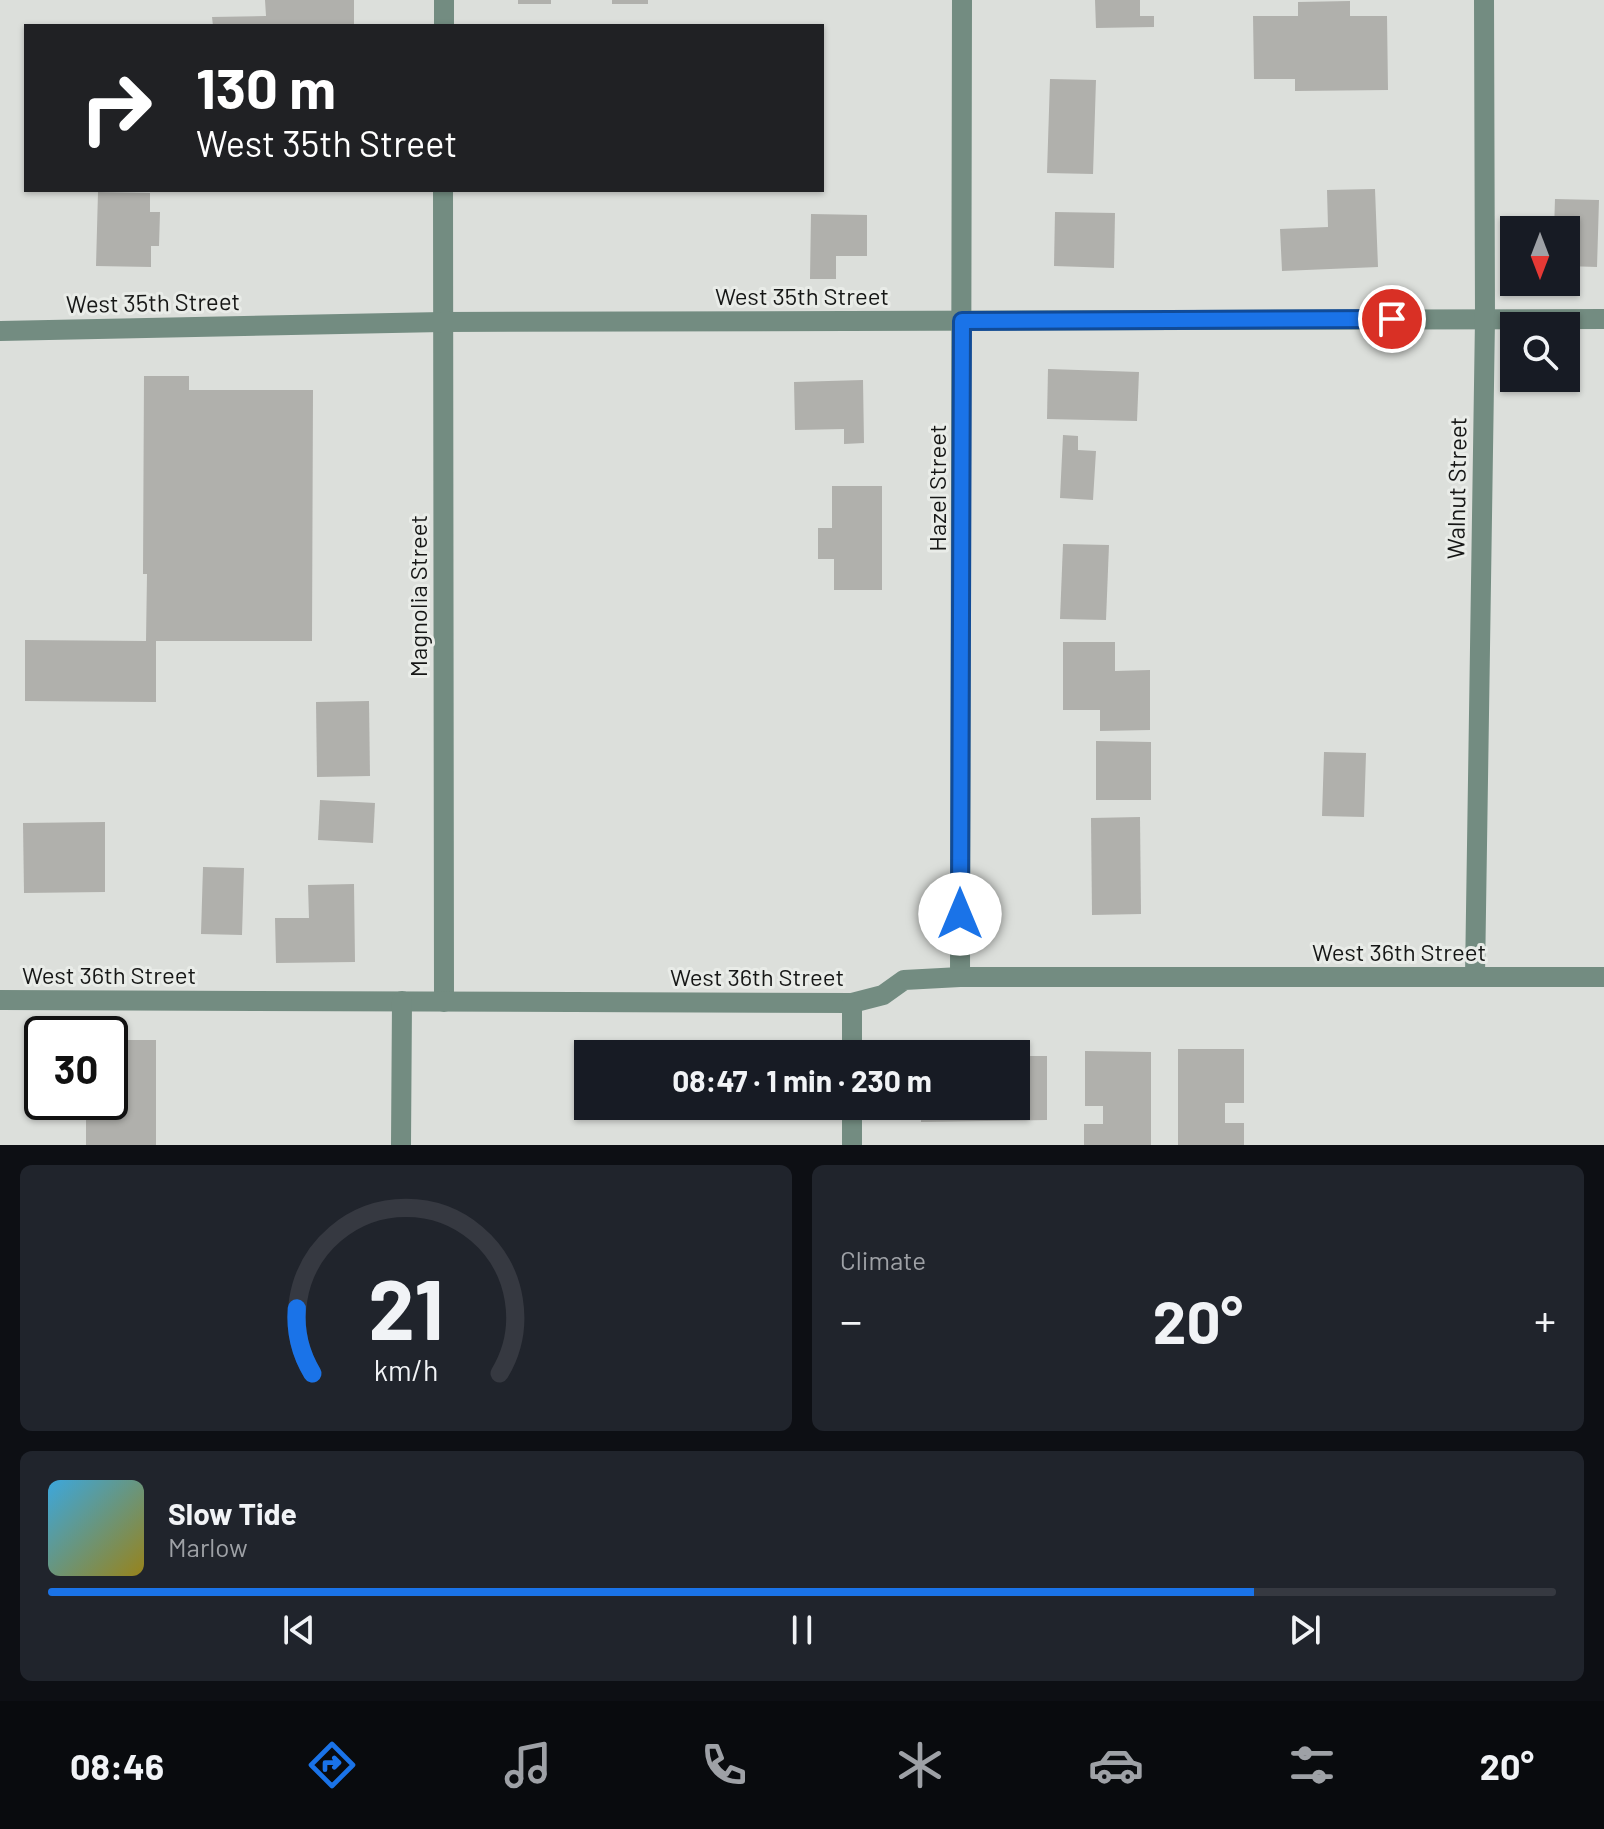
<!DOCTYPE html>
<html lang="en">
<head>
<meta charset="utf-8">
<style>
	body { margin:0; font-family:Barlow,sans-serif; background:#20242c; color:#f1f3f6; height:100vh; display:flex; flex-direction:column; font-size:30px; white-space:nowrap }
	* { box-sizing:border-box; margin:0 }
	p { font-size:26px; color:#9ea1a6 }
	.icon { flex:none; width:44px; height:44px; fill:none; stroke:currentColor; stroke-width:2; stroke-linecap:round; stroke-linejoin:round }
	.map { position:relative; height:1145px; overflow:hidden }
	.panel { display:flex; flex-direction:column; gap:20px; padding:20px; background:#0d0f14; flex:1 }
	.panel>* { flex:none }
	.banner { position:absolute; left:24px; top:24px; width:800px; height:168px; border-radius:0px; box-shadow:0 2px 6px #0004; background:#202124; color:#fff; overflow:hidden }
	.needle { width:52px; rotate:180deg }
	.fabs { position:absolute; left:1500px; top:216px; display:grid; gap:16px }
	.fabs a { display:grid; place-items:center; width:80px; height:80px; border-radius:0px; background:#171b24; box-shadow:0 2px 6px #0004; font-size:40px }
	.speed { position:absolute; left:24px; top:1016px; display:flex; gap:16px; font-size:40px; font-weight:700; text-align:center }
	.speed>* { display:grid; place-content:center; width:104px; height:104px; border-radius:50%; background:#171b24; box-shadow:0 2px 6px #0004; line-height:1 }
	.speed .limit { border:4px solid #111; border-radius:12px; background:#fff; color:#111 }
	.pin { position:absolute; display:grid; place-items:center; width:68px; height:68px; color:#fff; margin:-34px; border:4px solid #fff; border-radius:50%; box-shadow:0 2px 8px #0007 }
	.me { position:absolute; width:88px; margin:-44px; rotate:0deg; stroke-linejoin:round; filter:drop-shadow(0 0 6px #0008) }
	.turn { display:flex; align-items:center; gap:28px; height:168px; padding:0 40px; font-size:36px }
	.turn .icon { width:104px; height:104px; stroke-width:2.5 }
	.turn b { display:block; font-size:56px; line-height:68px }
	.big { font-size:60px; font-weight:700; line-height:1.1 }
	.panel .card { flex:1; display:flex; flex-direction:column; justify-content:center; gap:12px; min-width:0; padding:0 28px; border-radius:12px; background:#20242c }
	.panel .dial { align-items:center; gap:0 }
	.dial svg { height:208px; overflow:visible; fill:none; stroke:#363941; stroke-width:7; stroke-linecap:round; text-anchor:middle }
	.dial text { fill:#f1f3f6; stroke:none }
	.song { display:flex; align-items:center; gap:24px }
	.cover { width:96px; height:96px; border-radius:12px; background:linear-gradient(135deg,hsl(200 70% 55%),hsl(50 70% 35%)) }
	.played { height:8px; border-radius:4px; background:linear-gradient(90deg,#1a73e8 80%,#363941 80%) }
	.keys { display:flex; justify-content:space-around; direction:ltr }
	.heat { display:flex; justify-content:space-between; align-items:center; font-size:44px; direction:ltr }
	.panel .tiles { flex:1; display:grid; gap:20px; grid-template-columns:1fr 1fr }
	.card:last-child { grid-column:span 2 }
	.trip { position:absolute; left:574px; top:1040px; width:456px; height:80px; border-radius:0px; background:#171b24; box-shadow:0 2px 6px #0004; font-weight:700; line-height:80px; text-align:center }
	.menu { display:flex; height:128px; justify-content:space-around; align-items:center; background:#090b0e; color:#9ea1a6 }
	.menu .icon { width:56px; height:56px }
	.menu .on { color:#1a73e8 }
	.menu b { font-size:36px; color:#f1f3f6 }
	.map>svg:first-child { display:block }
	.building { fill:#b0b0ac }
	.lines { fill:none; stroke-linecap:round; stroke-linejoin:round }
	.minor { stroke:#738c81; stroke-width:20 }
	.route-casing { stroke:#114b97; stroke-width:20 }
	.route { stroke:#1a73e8; stroke-width:14 }
	.labels { text-anchor:middle; dominant-baseline:central; stroke-width:6; stroke-linejoin:round; paint-order:stroke }
	.street-label { font-size:24px; fill:#161716; stroke:#e9ece8 }
</style>
</head>
<body>
<div class="map">
<svg width="1604" height="1145" viewBox="0 0 1604 1145">
	<rect width="100%" height="100%" fill="#dcdfdb"/>
	<g class="building">
		<polygon points="265,0 354,0 354,26 213,26 212,17 266,16"/>
		<rect x="518" y="0" width="33" height="4"/>
		<rect x="612" y="0" width="36" height="4"/>
		<polygon points="1095,0 1140,0 1140,16 1154,16 1154,27 1096,28"/>
		<polygon points="1350,1 1350,16 1387,16 1388,90 1295,91 1295,79 1254,79 1253,16 1298,16 1298,2"/>
		<polygon points="1050,79 1096,80 1093,174 1047,173"/>
		<polygon points="1375,189 1378,267 1282,271 1280,229 1328,227 1327,190"/>
		<polygon points="98,192 150,193 150,212 160,212 159,246 151,246 151,267 96,266"/>
		<polygon points="1555,199 1599,200 1597,267 1566,266 1566,230 1554,230"/>
		<polygon points="1055,212 1115,213 1114,268 1054,266"/>
		<polygon points="811,214 867,215 867,256 836,256 836,279 810,279"/>
		<polygon points="1048,369 1139,372 1137,421 1047,419"/>
		<polygon points="144,376 189,376 189,390 313,390 312,641 156,641 156,702 25,701 25,640 146,641 147,574 143,574"/>
		<polygon points="863,380 864,443 844,444 844,429 795,430 794,382"/>
		<polygon points="1063,435 1078,436 1078,450 1096,451 1093,500 1060,498"/>
		<polygon points="832,486 882,486 882,590 834,590 834,559 818,559 818,528 832,528"/>
		<polygon points="1063,544 1109,545 1106,620 1060,619"/>
		<polygon points="1063,642 1115,642 1115,671 1150,670 1150,730 1100,731 1100,710 1063,710"/>
		<polygon points="369,701 370,776 317,777 316,702"/>
		<polygon points="1096,741 1151,742 1151,800 1096,800"/>
		<polygon points="1324,752 1366,753 1364,817 1322,816"/>
		<polygon points="320,800 375,803 373,843 318,840"/>
		<polygon points="1140,817 1141,914 1092,915 1091,818"/>
		<polygon points="105,822 105,892 24,893 23,823"/>
		<polygon points="203,867 244,868 242,935 201,934"/>
		<polygon points="354,884 355,962 276,963 275,918 309,918 308,885"/>
		<polygon points="110,1040 156,1040 156,1145 86,1145 86,1102 110,1102"/>
		<polygon points="1178,1049 1244,1049 1244,1103 1225,1103 1225,1123 1244,1123 1244,1145 1178,1145"/>
		<polygon points="1085,1051 1151,1052 1151,1145 1084,1145 1084,1124 1103,1124 1103,1106 1085,1106"/>
		<polygon points="1016,1056 1047,1056 1047,1120 921,1122 921,1106 1016,1106"/>
	</g>
	<g class="lines">
		<g class="minor">
			<polyline points="444,26 444,0"/>
			<polyline points="443,190 444,1002"/>
			<polyline points="0,331 442,322 1604,319"/>
			<polyline points="960,977 962,0"/>
			<polyline points="1475,977 1485,319 1484,0"/>
			<polyline points="0,1000 852,1003 883,995 904,980 960,977 1604,977"/>
			<polyline points="852,1003 852,1054"/>
			<polyline points="852,1106 852,1145"/>
			<polyline points="401,1145 402,1001"/>
		</g>
	</g>
	<g class="lines">
		<defs>
			<polyline id="route" points="960,914 962,321 1392,319"/>
		</defs>
		<use href="#route" class="route-casing"/>
		<use href="#route" class="route"/>
	</g>
	<g class="labels">
		<g class="street-label">
			<text x="802" y="295">West 35th Street</text>
			<text transform="translate(153 302) rotate(-1)">West 35th Street</text>
			<text transform="translate(936 488) rotate(-90)">Hazel Street</text>
			<text transform="translate(1456 488) rotate(-89)">Walnut Street</text>
			<text transform="translate(417 596) rotate(-90)">Magnolia Street</text>
			<text x="1399" y="951">West 36th Street</text>
			<text x="109" y="974">West 36th Street</text>
			<text x="757" y="976">West 36th Street</text>
		</g>
	</g>
</svg>
<div class="fabs">
<a><svg class="needle" viewBox="-14 -14 28 28"><path d="M0-13l5 13h-10z" fill="#e53935"/><path d="M0 13l5-13h-10z" fill="#9ea1a6"/></svg></a>
<a><svg class="icon" aria-label="search" viewBox="0 0 24 24"><circle cx="10" cy="10" r="6"/><path d="M15 15l6 6"/></svg></a>
</div>
<div class="speed"><div class="limit">30</div></div>
<div class="pin" style="left:1392px;top:319px;background:#d93025"><svg class="icon" aria-label="arrive" viewBox="0 0 24 24"><path d="M6 21V4h12l-3 4 3 4H6"/></svg></div>
<svg class="me" style="left:960px;top:914px" viewBox="-20 -20 40 40"><circle r="19" fill="#fff"/><path d="M0-13L10 11 0 6-10 11z" fill="#1a73e8"/></svg>
<div class="trip">08:47 · 1 min · 230 m</div>
<div class="banner">
<div class="turn"><svg class="icon" aria-label="right" viewBox="0 0 24 24"><path d="M7 20v-9h11M14 6l5 5-5 5"/></svg><div><b>130 m</b>West 35th Street</div></div>
</div>
</div>
<section class="panel">
<div class="tiles">
<div class="card dial"><svg viewBox="0 0 100 80">
<path d="M14 69A42 42 0 1 1 86 69"/>
<path d="M14 69A42 42 0 0 1 8 44" stroke="#1a73e8"/>
<text x="50" y="56" font-size="32" font-weight="700">21</text>
<text x="50" y="72" font-size="11">km/h</text>
</svg></div>
<div class="card"><p>Climate</p>
<div class="heat"><a>−</a><b class="big">20°</b><a>+</a></div>
</div>
<div class="card">
<div class="song"><i class="cover"></i><div><b>Slow Tide</b><p>Marlow</p></div></div>
<div class="played"></div>
<div class="keys"><svg class="icon" aria-label="previous" viewBox="0 0 24 24"><path d="M18 5L8 12l10 7zM5 5v14"/></svg><svg class="icon" aria-label="pause" viewBox="0 0 24 24"><path d="M8 5v14M16 5v14"/></svg><svg class="icon" aria-label="next" viewBox="0 0 24 24"><path d="M6 5l10 7-10 7zM19 5v14"/></svg></div>
</div>
</div>
</section>
<nav class="menu">
<b>08:46</b>
<svg class="icon on" aria-label="directions" viewBox="0 0 24 24"><path d="M12 3l9 9-9 9-9-9zM9 14v-3h6M13 9l2 2-2 2"/></svg>
<svg class="icon" aria-label="music" viewBox="0 0 24 24"><path d="M9 18V5l10-2v13"/><circle cx="6" cy="18" r="3"/><circle cx="16" cy="16" r="3"/></svg>
<svg class="icon" aria-label="phone" viewBox="0 0 24 24"><path d="M5 4h4l2 5-3 2q2 4 5 5l2-3 5 2v4C11 20 4 13 5 4z"/></svg>
<svg class="icon" aria-label="climate" viewBox="0 0 24 24"><path d="M12 3v18M4 7l16 10M4 17L20 7"/></svg>
<svg class="icon" aria-label="car" viewBox="0 0 24 24"><path d="M5 17H2v-5l4-1 3-4h7l3 4 3 1v5h-3M9 17h6M6 11h13"/><circle cx="7" cy="17" r="2"/><circle cx="17" cy="17" r="2"/></svg>
<svg class="icon" aria-label="filters" viewBox="0 0 24 24"><path d="M4 7h16M4 17h16"/><circle cx="9" cy="7" r="2"/><circle cx="15" cy="17" r="2"/></svg>
<b>20°</b>
</nav>
</body>
</html>
